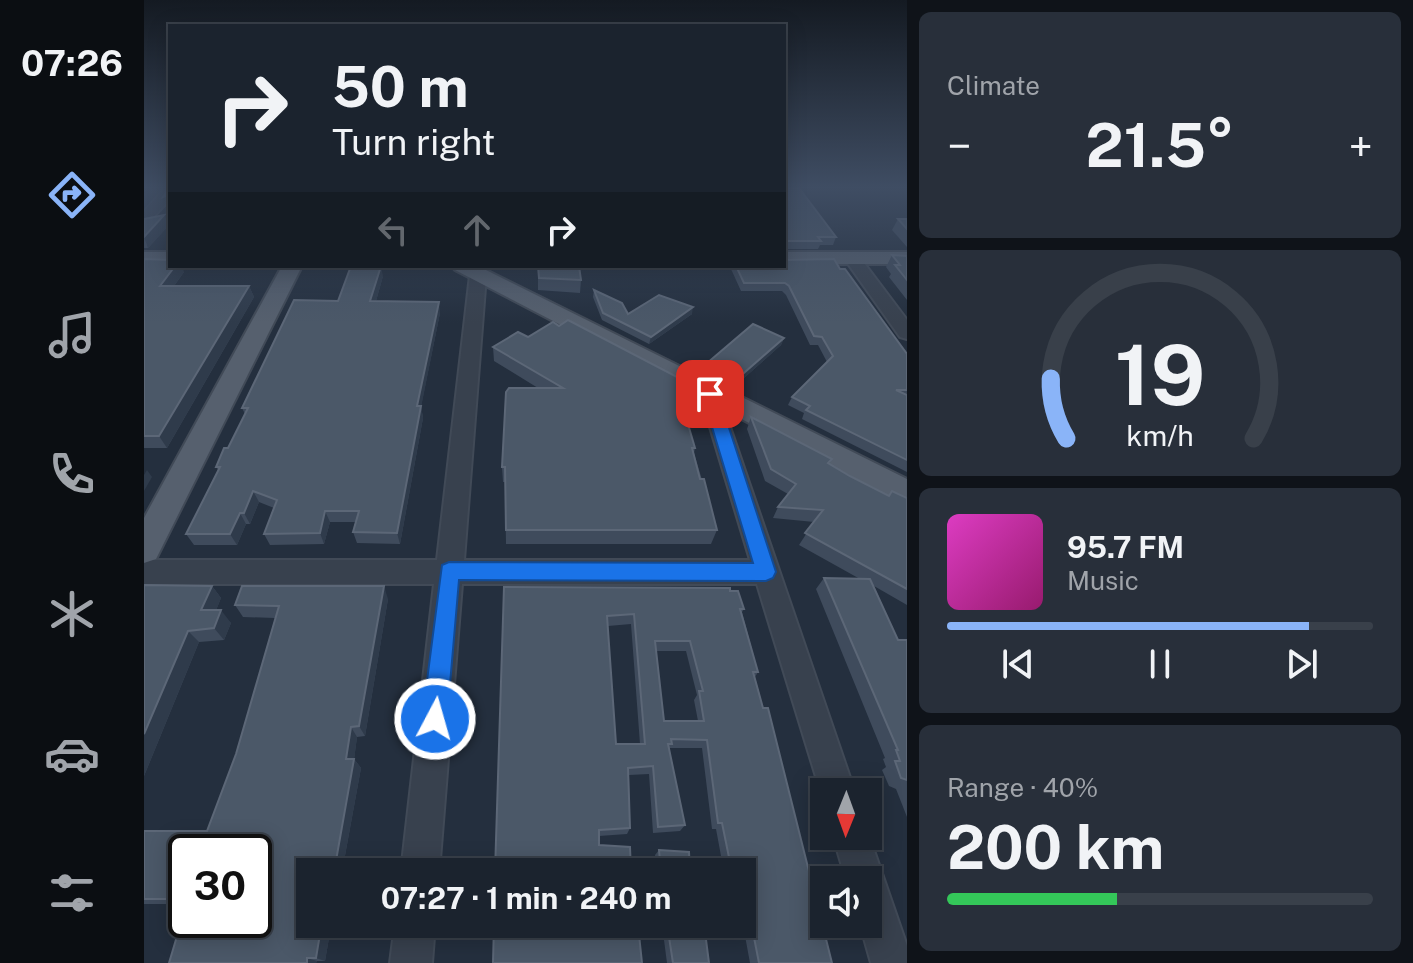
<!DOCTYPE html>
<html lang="en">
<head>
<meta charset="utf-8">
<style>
	body { margin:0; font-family:"Public Sans",sans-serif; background:#282f3a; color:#f1f3f6; height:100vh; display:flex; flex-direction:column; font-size:30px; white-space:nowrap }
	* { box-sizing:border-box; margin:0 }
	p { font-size:26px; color:#a0a4aa }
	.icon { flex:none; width:44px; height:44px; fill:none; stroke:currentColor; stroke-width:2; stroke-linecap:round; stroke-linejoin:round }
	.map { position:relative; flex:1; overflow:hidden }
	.panel { display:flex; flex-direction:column; gap:12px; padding:12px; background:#0f1319; width:506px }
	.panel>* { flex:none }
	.guide { position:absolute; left:24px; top:24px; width:618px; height:244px; border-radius:0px; box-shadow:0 4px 20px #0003,0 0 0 2px #39404a; background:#1b232e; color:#f1f3f6; overflow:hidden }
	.needle { width:52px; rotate:181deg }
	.tools { position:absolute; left:666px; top:778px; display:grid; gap:16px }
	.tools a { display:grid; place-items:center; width:72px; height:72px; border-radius:0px; background:#1b232e; box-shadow:0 4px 20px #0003,0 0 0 2px #39404a; font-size:40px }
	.speed { position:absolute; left:24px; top:834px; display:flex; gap:16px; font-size:40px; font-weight:700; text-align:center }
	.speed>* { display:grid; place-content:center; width:104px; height:104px; border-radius:50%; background:#1b232e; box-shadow:0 4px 20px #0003,0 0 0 2px #39404a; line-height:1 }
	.speed .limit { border:4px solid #111; border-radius:12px; background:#fff; color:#111 }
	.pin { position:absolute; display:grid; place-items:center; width:68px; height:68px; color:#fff; margin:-34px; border-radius:16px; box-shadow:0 4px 12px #0006 }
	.me { position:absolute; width:88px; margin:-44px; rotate:6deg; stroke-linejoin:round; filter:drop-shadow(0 0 6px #0008) }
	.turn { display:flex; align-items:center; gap:28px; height:168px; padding:0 32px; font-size:36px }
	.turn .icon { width:104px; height:104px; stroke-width:2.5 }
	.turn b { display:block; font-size:56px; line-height:68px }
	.lanes { display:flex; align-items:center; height:76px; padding:0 32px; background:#0003; justify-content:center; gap:40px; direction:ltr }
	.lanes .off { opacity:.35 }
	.big { font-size:60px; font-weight:700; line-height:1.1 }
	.panel .tile { flex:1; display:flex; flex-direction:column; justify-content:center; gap:12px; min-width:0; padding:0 28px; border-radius:12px; background:#282f3a }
	.panel .dial { align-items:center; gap:0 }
	.dial svg { height:208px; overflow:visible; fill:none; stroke:#39404a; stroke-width:7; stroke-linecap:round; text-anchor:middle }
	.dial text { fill:#f1f3f6; stroke:none }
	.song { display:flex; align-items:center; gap:24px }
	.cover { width:96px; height:96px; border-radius:12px; background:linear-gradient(135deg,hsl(310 70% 55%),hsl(320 70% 35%)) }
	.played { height:8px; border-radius:4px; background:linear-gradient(90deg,#8ab4f8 85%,#39404a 85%) }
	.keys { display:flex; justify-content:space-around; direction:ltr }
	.heat { display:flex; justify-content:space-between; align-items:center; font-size:44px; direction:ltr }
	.charge { height:12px; border-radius:6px; background:linear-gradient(90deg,#34c759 40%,#39404a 0) }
	.trip { position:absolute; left:152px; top:858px; width:460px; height:80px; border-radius:0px; background:#1b232e; box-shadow:0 4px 20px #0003,0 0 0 2px #39404a; font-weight:700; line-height:80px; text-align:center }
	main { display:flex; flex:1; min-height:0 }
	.tabs { display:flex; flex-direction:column; width:144px; justify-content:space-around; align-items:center; background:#0b0e12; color:#a0a4aa }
	.tabs .icon { width:56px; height:56px }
	.tabs .on { color:#8ab4f8 }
	.tabs b { font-size:36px; color:#f1f3f6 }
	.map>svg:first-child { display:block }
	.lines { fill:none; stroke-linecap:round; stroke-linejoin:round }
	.minor-casing { stroke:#414a57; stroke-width:4 }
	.major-casing { stroke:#414a57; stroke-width:4 }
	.minor { fill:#38414e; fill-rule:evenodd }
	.major { fill:#56606e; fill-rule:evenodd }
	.wall { fill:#3f4b5c; fill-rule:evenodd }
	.shaded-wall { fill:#2f3b4b }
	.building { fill:#4b5868; stroke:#5c6777; stroke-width:2; fill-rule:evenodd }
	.route { fill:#1a73e8; stroke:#114b97; stroke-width:2 }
</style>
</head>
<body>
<main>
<nav class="tabs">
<b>07:26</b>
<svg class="icon on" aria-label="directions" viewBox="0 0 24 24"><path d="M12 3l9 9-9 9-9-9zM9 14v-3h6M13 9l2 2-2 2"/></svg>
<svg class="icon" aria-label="music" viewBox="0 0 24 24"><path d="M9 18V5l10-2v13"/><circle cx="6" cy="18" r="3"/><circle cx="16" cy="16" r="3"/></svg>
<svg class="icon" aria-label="phone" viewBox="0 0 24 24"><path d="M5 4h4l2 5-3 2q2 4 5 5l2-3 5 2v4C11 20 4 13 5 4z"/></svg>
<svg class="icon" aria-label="climate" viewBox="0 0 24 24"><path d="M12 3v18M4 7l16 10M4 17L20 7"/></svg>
<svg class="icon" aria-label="car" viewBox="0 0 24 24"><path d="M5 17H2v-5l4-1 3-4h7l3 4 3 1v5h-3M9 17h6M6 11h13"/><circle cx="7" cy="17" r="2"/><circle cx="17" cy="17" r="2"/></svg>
<svg class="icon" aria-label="filters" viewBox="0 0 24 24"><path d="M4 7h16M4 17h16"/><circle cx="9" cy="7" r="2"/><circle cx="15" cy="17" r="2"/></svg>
</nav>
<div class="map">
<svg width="763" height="963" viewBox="0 0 763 963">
	<rect width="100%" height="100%" fill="#242f3e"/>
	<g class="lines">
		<defs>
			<g id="minor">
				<polygon points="21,188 26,188 26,199 5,222 0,223 0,211"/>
				<polygon points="708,253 714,255 763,320 763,339 756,337 700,258"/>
				<polygon points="334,270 342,275 320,560 606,560 556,394 559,389 573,389 711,792 680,792 680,803 613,584 318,584 295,872 257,872 290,584 0,584 0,560 293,560 326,275"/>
				<polygon points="724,833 763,946 763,963 727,963 716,924 724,924 724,880 702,880 689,836 724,836"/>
				<polygon points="251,924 291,924 288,963 246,963"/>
			</g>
			<g id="major">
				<rect x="0" y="252" width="26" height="12"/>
				<rect x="640" y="252" width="123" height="12"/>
				<polygon points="138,266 158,266 12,559 0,563 0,518"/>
				<polygon points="308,266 334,266 763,479 763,505 311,270"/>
			</g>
		</defs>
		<use href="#minor" class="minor-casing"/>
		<use href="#major" class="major-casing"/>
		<use href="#minor" class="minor"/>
		<use href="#major" class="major"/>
	</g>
	<g class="wall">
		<polygon points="640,188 692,237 689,245 676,245 674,249 640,249"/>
		<polygon points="0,219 25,225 4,248 0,248"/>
		<polygon points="754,219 763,219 763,247 748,230"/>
		<polygon points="748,255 763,256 763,300 745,277 747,274 742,267"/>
		<polygon points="0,259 40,272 30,286 105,286 110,297 23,448 0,448"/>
		<polygon points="394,266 437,280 436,293 394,290"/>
		<polygon points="588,266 640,266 696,269 763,354 763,472 658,419 660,413 644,405 648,397 683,362 674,345 666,345 642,295 638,291 597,291 587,269"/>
		<polygon points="239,276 232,301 296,313 277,406 279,418 256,544 213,543 209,532 212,522 186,522 180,544 126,545 120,534 130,508 115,502 106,524 102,524 93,545 50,545 42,534 74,470 72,467 84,448 101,414 98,408 194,301"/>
		<polygon points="450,290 484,314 548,314 505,344 458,320 449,297"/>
		<polygon points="384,337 545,414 543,422 551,448 550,453 573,530 567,544 362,544 361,482 359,482 358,467 394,388 350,361 349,347"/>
		<polygon points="640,338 637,345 591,386 560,371 562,364"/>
		<polygon points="607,417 688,459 685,464 706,476 745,496 763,498 763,605 730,586 754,640 763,640 763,817 752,789 745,786 738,770 742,767 739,759 741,758 672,589 680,578 716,579 655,545 670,522 629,518 634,507 644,494 621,481 603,429"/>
		<polygon points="0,585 68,586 77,598 72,610 87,623 80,640 55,642 0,776"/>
		<path d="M360,587l226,4 14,18 -2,3 16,60 -3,5 77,286h-82l-7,-38h-8v-1h7v-52h-18l-8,-43h-4l-10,-81h-32l-1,1 16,76 -5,6 -27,2 -4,-59 -20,1 1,53 -3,6 -28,2 -104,36zM487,624l9,120h-24l-8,-118zM512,651h30l11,44 -3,5 4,21h-34z"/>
		<polygon points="244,599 221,736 213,737 210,759 217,768 198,872 166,872 166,924 180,924 178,935 185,938 181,961 173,961 172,963 25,963 110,920 42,852 42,904 0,904 0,831 63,831 92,754 131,618 99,617 91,605"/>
		<polygon points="515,850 546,872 512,872 511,855"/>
		<polygon points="521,924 560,924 565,963 523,963 520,940 523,938"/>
	</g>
	<g class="shaded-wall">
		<polygon points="6,188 19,188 0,209 0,194"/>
		<polygon points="26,194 26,206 23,207 19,197"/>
		<polygon points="20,215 25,225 4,248 0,237"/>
		<polygon points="31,266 38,266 40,272 22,297 16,286"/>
		<polygon points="237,266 239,276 229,312 226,301"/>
		<polygon points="105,286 110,297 23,448 15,436"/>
		<polygon points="295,302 296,313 275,418 273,406"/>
		<polygon points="549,307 548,314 505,344 507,337"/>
		<polygon points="640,338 637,345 591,386 593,379"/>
		<polygon points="277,406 279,418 256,544 253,533"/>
		<polygon points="3,470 8,477 0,491 0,475"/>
		<polygon points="109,491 115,502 106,524 100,513"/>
		<polygon points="181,511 186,522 180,544 176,533"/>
		<polygon points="96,513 102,524 93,545 86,534"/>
		<polygon points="68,586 77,598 67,623 57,610"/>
		<polygon points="240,586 244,599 221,736 215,726"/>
		<polygon points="77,610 87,623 80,640 70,628"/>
		<polygon points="44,631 55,642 0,776 0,734"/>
		<polygon points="207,727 213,737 209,768 202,759"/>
		<polygon points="210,759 217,768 198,872 190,872"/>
		<polygon points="171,924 180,924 178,935 185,938 181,961 172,958 169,934"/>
		<polygon points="163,958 173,961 172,963 163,963"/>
	</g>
	<g class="building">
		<polygon points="25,188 26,188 26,194 19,197"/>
		<polygon points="640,188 655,188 692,237 674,237 677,241 643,241 640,249"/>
		<polygon points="20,215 0,237 0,219"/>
		<polygon points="754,219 763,219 763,229"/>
		<polygon points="748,255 763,256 763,280 751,265 756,265"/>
		<polygon points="0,259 26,260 26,266 31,266 16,286 105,286 15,436 0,436"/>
		<polygon points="690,259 696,269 701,269 763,354 763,390 752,390 763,395 763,460 662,410 666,406 648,397 689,356 678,337 670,336 645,286 641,283 600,283 592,266 640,266 640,260"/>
		<polygon points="207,266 237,266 226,301 295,302 273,406 277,406 253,533 209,532 215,511 181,511 176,533 120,534 133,500 109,491 100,513 96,513 86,534 42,534 76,467 72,467 80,448 84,448 104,408 98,408 150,300 194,301"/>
		<polygon points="394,266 435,266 437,280 395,278"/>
		<polygon points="450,290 478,303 484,314 515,295 549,307 507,337 459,313"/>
		<polygon points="424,320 535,378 545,414 541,414 551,448 548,448 556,479 560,479 573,530 362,530 361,467 358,467 362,392 365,388 419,388 349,347 374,332 384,337 409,322 415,326"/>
		<polygon points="609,324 640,338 593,379 562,364"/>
		<polygon points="607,417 688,459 684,463 706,476 745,496 748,491 763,498 763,589 661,533 679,510 634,507 652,484 627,469"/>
		<polygon points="680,578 726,579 754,640 763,640 763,780 757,778 751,761 756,761 752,750 754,750"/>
		<polygon points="0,585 68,586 57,610 77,610 70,628 44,631 0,734"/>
		<polygon points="98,586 240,586 215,726 207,727 202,759 210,759 190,872 166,872 166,924 171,924 169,934 176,934 172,958 163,958 163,963 25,963 42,906 42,920 110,920 110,852 42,852 42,899 0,899 0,831 63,831 92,754 135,606 91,605"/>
		<path d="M360,587l226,1v3h8l6,18h-4l18,63h-5l10,36h5l64,255h-73l-8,-41h-8l-1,-3v-47h-10l-10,-49h-4l-11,-83 -36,-1 1,5h-4l17,81 -27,2 -5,-61 -25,2 2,60 -31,2v15l31,2 1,25h-136zM490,614l11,130h-29l-9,-128zM511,641h35l13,50h-4l5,30h-40z"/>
		<polygon points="515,850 545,852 546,872 517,871"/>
		<polygon points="350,924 490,924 490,925 494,925 498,963 349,963"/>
		<polygon points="527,924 560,924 565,963 529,963 525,937 528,937"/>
	</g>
	<linearGradient id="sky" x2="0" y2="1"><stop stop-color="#141a22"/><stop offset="0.58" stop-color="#3f4d63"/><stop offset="1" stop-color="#3f4d63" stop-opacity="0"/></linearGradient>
	<rect width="763" height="323" fill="url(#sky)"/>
	<polygon class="route" points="566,389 574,394 632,572 629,578 622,581 315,580 303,719 300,728 291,731 282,728 278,719 298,565 305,562 609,563 558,394"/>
</svg>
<div class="tools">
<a><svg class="needle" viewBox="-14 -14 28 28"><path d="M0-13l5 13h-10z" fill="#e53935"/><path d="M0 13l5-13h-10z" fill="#a0a4aa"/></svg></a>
<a><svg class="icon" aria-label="sound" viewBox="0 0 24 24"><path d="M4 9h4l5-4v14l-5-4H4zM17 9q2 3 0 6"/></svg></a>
</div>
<div class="speed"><div class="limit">30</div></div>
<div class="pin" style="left:566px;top:394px;background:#d93025"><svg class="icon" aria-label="arrive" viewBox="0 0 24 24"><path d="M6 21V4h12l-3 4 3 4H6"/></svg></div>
<svg class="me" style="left:291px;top:719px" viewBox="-20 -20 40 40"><circle r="17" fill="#1a73e8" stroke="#fff" stroke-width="3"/><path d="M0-11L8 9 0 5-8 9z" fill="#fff"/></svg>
<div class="trip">07:27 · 1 min · 240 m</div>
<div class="guide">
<div class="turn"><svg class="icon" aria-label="right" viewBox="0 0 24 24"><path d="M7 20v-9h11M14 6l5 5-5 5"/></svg><div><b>50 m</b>Turn right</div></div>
<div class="lanes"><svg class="icon off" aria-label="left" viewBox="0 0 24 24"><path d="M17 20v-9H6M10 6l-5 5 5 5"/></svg><svg class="icon off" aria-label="ahead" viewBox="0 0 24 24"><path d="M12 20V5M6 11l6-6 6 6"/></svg><svg class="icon" aria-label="right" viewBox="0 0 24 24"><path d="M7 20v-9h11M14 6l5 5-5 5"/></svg></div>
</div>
</div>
<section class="panel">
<div class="tile"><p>Climate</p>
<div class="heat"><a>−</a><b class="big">21.5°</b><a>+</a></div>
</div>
<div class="tile dial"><svg viewBox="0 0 100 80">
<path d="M14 69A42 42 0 1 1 86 69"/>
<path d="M14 69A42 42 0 0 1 8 46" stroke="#8ab4f8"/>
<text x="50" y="56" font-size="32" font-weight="700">19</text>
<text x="50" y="72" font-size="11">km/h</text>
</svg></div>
<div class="tile">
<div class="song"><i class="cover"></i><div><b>95.7 FM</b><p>Music</p></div></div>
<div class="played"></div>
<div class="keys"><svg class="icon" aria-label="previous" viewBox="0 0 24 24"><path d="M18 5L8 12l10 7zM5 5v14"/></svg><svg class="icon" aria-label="pause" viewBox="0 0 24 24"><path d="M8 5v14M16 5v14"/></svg><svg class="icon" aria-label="next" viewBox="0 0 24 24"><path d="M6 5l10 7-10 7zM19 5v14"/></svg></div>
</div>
<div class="tile"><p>Range · 40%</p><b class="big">200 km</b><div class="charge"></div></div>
</section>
</main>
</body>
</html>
